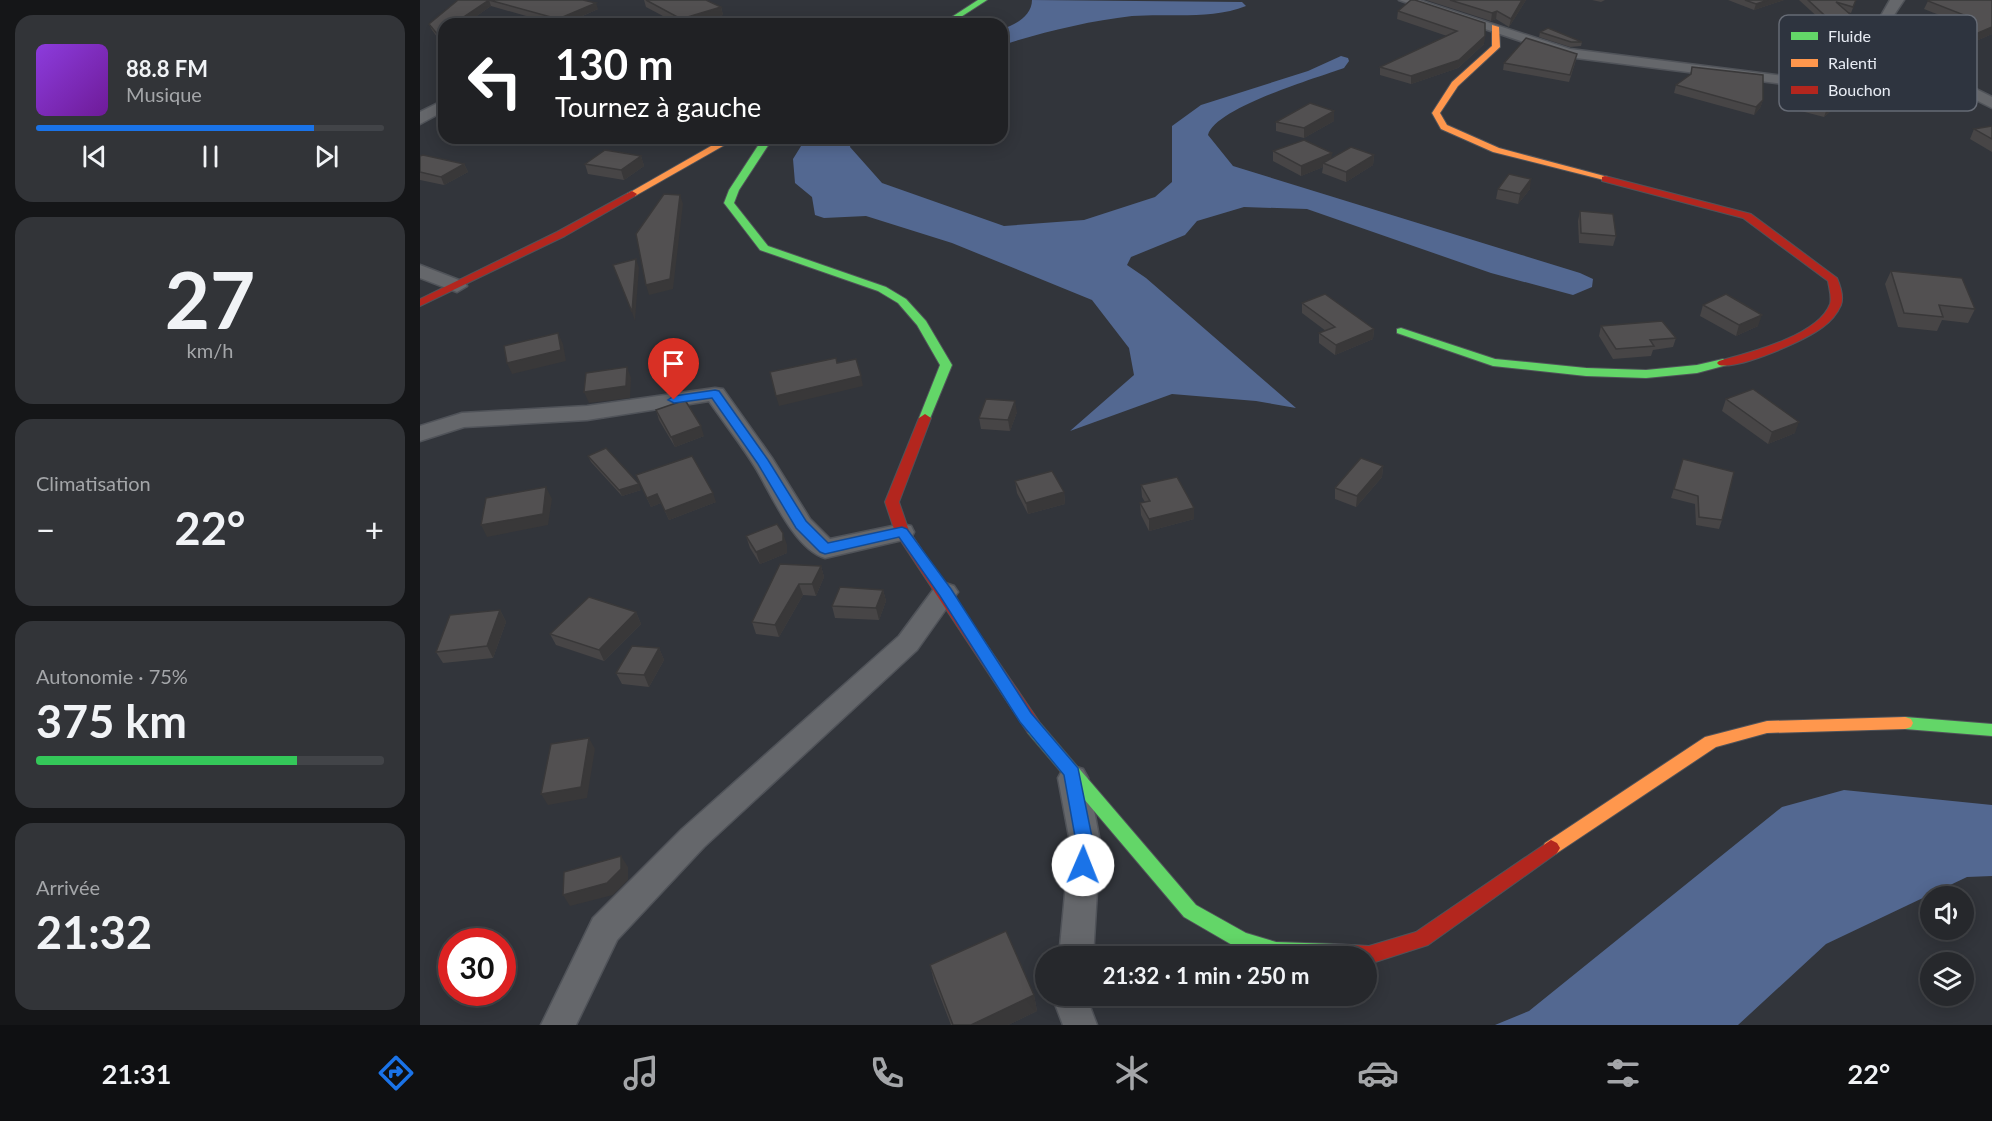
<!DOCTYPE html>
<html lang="fr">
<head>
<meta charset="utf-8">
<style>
	body { margin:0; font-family:Lato,sans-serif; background:#323438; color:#f1f3f6; height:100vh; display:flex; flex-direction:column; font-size:22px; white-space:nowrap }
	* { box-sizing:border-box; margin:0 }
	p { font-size:20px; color:#a4a6a9 }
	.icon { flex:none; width:33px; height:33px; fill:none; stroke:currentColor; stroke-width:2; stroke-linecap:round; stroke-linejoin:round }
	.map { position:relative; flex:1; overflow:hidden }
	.panel { display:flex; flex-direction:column; gap:15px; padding:15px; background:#151618; width:420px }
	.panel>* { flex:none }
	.top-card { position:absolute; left:18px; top:18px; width:570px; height:126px; border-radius:18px; box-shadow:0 3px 15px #0003,0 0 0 2px #424448; background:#202124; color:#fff; overflow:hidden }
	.controls { position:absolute; left:1500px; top:886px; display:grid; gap:12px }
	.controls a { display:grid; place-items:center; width:54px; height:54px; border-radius:50%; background:#26282c; box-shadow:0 3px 15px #0003,0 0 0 2px #424448; font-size:30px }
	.speed { position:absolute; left:18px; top:928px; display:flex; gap:12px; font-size:30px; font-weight:700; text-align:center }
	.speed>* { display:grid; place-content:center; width:78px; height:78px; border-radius:50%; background:#26282c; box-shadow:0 3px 15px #0003,0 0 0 2px #424448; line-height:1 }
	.speed .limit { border:9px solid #d22; background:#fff; color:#111 }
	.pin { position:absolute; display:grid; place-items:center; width:51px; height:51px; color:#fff; margin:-62px -26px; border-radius:50% 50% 50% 0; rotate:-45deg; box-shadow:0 0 6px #0007 }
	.pin .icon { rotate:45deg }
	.me { position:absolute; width:66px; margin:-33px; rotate:1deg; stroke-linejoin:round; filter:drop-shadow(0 0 4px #0008) }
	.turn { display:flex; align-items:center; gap:21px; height:126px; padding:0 18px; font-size:27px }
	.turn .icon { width:78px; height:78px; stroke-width:2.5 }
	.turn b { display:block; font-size:42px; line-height:51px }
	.big { font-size:45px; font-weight:700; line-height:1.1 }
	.panel .card { flex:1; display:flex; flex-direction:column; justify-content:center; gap:9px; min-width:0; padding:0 21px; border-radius:18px; background:#323438 }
	.panel .dial { align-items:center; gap:0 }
	.dial b { font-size:78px; line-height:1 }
	.song { display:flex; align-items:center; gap:18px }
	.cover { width:72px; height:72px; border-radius:9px; background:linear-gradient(135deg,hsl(270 70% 55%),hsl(280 70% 35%)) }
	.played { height:6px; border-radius:3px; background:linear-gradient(90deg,#1a73e8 80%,#424448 80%) }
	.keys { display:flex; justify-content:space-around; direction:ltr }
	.heat { display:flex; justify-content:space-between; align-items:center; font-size:33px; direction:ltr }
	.charge { height:9px; border-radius:4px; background:linear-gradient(90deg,#34c759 75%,#424448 0) }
	.trip { position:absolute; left:615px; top:946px; width:342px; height:60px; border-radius:30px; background:#26282c; box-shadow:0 3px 15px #0003,0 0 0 2px #424448; font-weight:700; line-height:60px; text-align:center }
	.tabs { display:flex; height:96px; justify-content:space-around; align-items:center; background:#0f1012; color:#a4a6a9 }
	.tabs .icon { width:42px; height:42px }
	.tabs .on { color:#1a73e8 }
	.tabs b { font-size:27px; color:#f1f3f6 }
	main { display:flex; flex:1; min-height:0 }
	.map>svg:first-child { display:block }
	.water { fill:#536891 }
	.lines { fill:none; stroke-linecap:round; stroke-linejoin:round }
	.street-casing { stroke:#505359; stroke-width:3 }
	.fast-casing { stroke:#505359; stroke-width:2 }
	.slow-casing { stroke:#505359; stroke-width:2 }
	.jam-casing { stroke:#505359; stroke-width:2 }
	.street { fill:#65676b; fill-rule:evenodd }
	.fast { fill:#63d668; fill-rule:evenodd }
	.slow { fill:#ff974d; fill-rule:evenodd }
	.jam { fill:#b3261e; fill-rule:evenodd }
	.wall { fill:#474546 }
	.shaded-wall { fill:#393839 }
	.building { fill:#525051; stroke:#393839; stroke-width:1.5 }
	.route { fill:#1a73e8; stroke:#114b97; stroke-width:1.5 }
	.key { fill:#2e343f; stroke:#666b75; stroke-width:1.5 }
	.key-label { font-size:16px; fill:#e8ecf4 }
</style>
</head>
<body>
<main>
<section class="panel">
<div class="card">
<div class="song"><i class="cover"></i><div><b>88.8 FM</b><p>Musique</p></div></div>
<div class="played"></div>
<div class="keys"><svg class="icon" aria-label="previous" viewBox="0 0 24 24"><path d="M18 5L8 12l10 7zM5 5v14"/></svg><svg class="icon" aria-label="pause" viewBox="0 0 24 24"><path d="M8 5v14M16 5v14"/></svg><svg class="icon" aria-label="next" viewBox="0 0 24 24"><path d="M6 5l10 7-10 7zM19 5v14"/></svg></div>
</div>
<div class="card dial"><b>27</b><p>km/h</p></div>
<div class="card"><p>Climatisation</p>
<div class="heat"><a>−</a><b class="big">22°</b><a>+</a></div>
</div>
<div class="card"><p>Autonomie · 75%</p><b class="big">375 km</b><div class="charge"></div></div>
<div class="card"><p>Arrivée</p><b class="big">21:32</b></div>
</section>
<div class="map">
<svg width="1572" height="1025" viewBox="0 0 1572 1025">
	<rect width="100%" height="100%" fill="#32353b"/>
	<g class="water">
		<path d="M612,0l210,2 4,4c-35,14 -77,7 -114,10 -44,5 -88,16 -130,29v-16c13,-4 30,-13 30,-29z"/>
		<path d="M921,56l7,2 1,3 -5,7c-28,10 -129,40 -136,67l25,31 347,107 13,6 -1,8 -19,8 -82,-22 -184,-64 -63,-2 -47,14 -12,14 -54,22 -4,8 19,13 150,130 -40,-7 -84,-7 -102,37 64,-56 -5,-27 -37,-48 -140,-57 -86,-27 -42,2 -9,-3 -3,-18 -17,-14 -2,-24 13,-21h46l-2,9 32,36 122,43 80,-6 71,-23 17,-15v-56l29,-21 107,-34z"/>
		<polygon points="1424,790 1572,805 1572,876 1547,877 1406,944 1318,1025 1075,1025 1109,1011 1362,807"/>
	</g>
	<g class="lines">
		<defs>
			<g id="street">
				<polygon points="979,0 999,0 1150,49 1364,76 1416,73 1474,63 1457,40 1454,28 1470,0 1484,0 1470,21 1468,34 1489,63 1528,75 1572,97 1572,108 1518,81 1483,70 1416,81 1364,84 1148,57"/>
				<polygon points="24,100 24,111 0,124 0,112"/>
				<polygon points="0,265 44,282 47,286 37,292 0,278"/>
				<path d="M295,388l8,1 49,69 38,61 20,20 72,-15 9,2 3,6 -3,6 -86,20c-31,-9 -54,-65 -70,-91 -14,-23 -31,-44 -46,-66l-122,19 -123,7 -44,14v-15l42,-13 125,-7z"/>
				<polygon points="525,583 534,586 538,592 497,650 284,847 197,940 156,1025 121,1025 173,918 262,829 479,636 516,586"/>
				<polygon points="653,766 663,769 668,778 680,842 673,957 639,957 650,842 638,778 643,769"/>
				<polygon points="636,996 670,996 669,1004 677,1025 643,1025 635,1004"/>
			</g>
			<g id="fast">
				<polygon points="558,0 567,0 530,24 521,24"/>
				<polygon points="343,138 353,138 319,190 314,203 348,246 466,287 486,299 506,321 532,365 509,421 501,421 499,418 520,365 497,325 478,303 458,291 340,250 304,203 309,190"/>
				<polygon points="981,328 1075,359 1166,368 1226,370 1277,365 1303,359 1309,363 1307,365 1277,373 1226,378 1166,376 1073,366 977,333 977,329"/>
				<polygon points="1485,717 1572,724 1572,736 1485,729 1479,727 1477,723 1479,719"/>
				<polygon points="614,722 620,723 776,905 826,933 856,942 914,944 921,947 923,953 922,957 848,957 814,946 764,917 608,733 606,728 608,723"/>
			</g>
			<g id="slow">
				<polygon points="1072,25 1079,27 1080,47 1038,86 1020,113 1027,125 1079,148 1188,177 1188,181 1073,152 1021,129 1012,113 1032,82 1072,46"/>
				<polygon points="305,138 317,138 215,196 207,194"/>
				<polygon points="1485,717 1491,719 1493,723 1491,727 1485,729 1347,733 1296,747 1137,853 1131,856 1125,853 1122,848 1125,843 1285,737 1347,721"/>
			</g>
			<g id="jam">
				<path d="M1185,176l146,38 86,64c3,7 7,19 4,27 -4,9 -10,16 -18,22 -17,13 -84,43 -104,38l-2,-2 2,-2c29,-8 99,-25 111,-57 2,-7 -1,-16 -2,-23l-85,-63 -141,-37v-4z"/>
				<polygon points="212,191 217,194 215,196 145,236 0,306 0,299 137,232"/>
				<polygon points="505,414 511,418 479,502 489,531 620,723 622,728 620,733 614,734 608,733 475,532 465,502 499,418"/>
				<polygon points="1131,840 1137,843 1140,848 1137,853 1008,945 949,964 946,964 946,957 906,957 905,953 907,947 914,944 949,946 996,932"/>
			</g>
		</defs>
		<use href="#street" class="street-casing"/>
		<use href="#fast" class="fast-casing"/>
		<use href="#slow" class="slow-casing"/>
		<use href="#jam" class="jam-casing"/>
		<use href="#street" class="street"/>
		<use href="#fast" class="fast"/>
		<use href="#slow" class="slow"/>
		<use href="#jam" class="jam"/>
	</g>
	<g class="wall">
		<polygon points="38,0 163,0 178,9 156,19 190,24 134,24 71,6 20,41 12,30 9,24"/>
		<polygon points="224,0 286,0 301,7 303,15 273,24 258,24 226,7"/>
		<polygon points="1006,0 1106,0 1089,27 1076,19 1071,21"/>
		<polygon points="1172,0 1185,0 1181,2"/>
		<polygon points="1308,0 1364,0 1334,10"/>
		<polygon points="1379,0 1436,0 1431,13 1428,12 1472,55 1470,61 1449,63 1431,30 1412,30"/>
		<polygon points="1572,0 1572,34 1540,48 1509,38 1513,29 1532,20 1504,9 1508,1"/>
		<polygon points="978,11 1065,23 1064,44 1038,68 991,84 960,75 960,67 1027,36 977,19"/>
		<polygon points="1120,32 1162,42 1161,46 1150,47 1119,37"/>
		<polygon points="1156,60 1149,82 1083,70 1084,63"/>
		<polygon points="1272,67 1343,100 1340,108 1334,115 1254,93 1256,85 1270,75"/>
		<polygon points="1443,76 1440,85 1404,117 1377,110 1380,101"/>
		<polygon points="914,121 884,138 856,131 856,122"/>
		<polygon points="1572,126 1572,152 1550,139 1554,129"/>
		<polygon points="853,151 912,158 954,155 953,165 926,182 902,173 903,167 881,176 853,161"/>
		<polygon points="0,156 44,164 48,172 24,185 0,180"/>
		<polygon points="221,156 224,166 204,180 168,174 165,164"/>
		<polygon points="1078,189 1110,189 1098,204 1076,199"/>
		<polygon points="1160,211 1196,236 1193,246 1159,243 1158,221"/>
		<polygon points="1471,271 1555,309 1548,323 1522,320 1517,331 1478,327 1465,284"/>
		<polygon points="882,303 954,329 953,339 915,355 899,343 899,333 906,331 882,313"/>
		<polygon points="1283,305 1338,326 1316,336 1280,316"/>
		<polygon points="1181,326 1256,338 1253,347 1233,350 1231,356 1193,359 1179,336"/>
		<polygon points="1306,399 1375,433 1348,444 1302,411"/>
		<polygon points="236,410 284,436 255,447 239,420"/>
		<polygon points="597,412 590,431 561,429 559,418"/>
		<polygon points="168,456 221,490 202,496 171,462"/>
		<polygon points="1263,459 1302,520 1299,529 1276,525 1275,504 1251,498"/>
		<polygon points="963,466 962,477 936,507 915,499 915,488"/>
		<polygon points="216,475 296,502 249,520 241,503 231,507"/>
		<polygon points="595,481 644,492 645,504 608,514 597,493"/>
		<polygon points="721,485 774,519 729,531 721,515 720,503 725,502 722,497"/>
		<polygon points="326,536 367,545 367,553 340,564 330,548"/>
		<polygon points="401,566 404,577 396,596 383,595 359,637 336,634 332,622"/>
		<polygon points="463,590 466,601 459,620 415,618 412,606"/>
		<polygon points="80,610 86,622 73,658 23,663 16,652"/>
		<polygon points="216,612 221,624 184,661 136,645 130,634"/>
		<polygon points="239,648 244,660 229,687 202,684 196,673"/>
		<polygon points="510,965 614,995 617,1011 588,1025 531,1025 514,981"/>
	</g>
	<g class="shaded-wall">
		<polygon points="69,0 71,6 45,24 33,24"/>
		<polygon points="1102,0 1106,0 1089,27 1091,19"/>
		<polygon points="1348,0 1364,0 1334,10 1336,4"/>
		<polygon points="176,3 178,9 144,24 139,24 138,19"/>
		<polygon points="301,7 303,15 273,24 263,24 261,19"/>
		<polygon points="1077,11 1076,19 1071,21 1072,13"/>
		<polygon points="1572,27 1572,34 1540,48 1544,39"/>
		<polygon points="24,30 24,39 20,41 18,35"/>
		<polygon points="1065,36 1064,44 1038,68 991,84 991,76"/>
		<polygon points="1443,76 1440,85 1404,117 1407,108"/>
		<polygon points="1343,100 1340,108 1334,115 1336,107"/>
		<polygon points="914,111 914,121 884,138 884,128"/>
		<polygon points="912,153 911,163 903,163 903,167 881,176 881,166"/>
		<polygon points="954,155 953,165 926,182 926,172"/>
		<polygon points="221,156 224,166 204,180 201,170"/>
		<polygon points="44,164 48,172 24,185 21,177"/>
		<polygon points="1111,179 1110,189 1098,204 1100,194"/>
		<polygon points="260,195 263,204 253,289 229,295 226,285"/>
		<polygon points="216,259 219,268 215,321 212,312"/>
		<polygon points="1342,315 1338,326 1316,336 1319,325"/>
		<polygon points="954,329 953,339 915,355 916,345"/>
		<polygon points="138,333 143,344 146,361 92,374 87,363"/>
		<polygon points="207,367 211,378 210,398 169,403 164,392"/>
		<polygon points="441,376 443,386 359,406 356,396"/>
		<polygon points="595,401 597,412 590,431 588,420"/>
		<polygon points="1379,422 1375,433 1348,444 1352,432"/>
		<polygon points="281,426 284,436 255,447 251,437"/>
		<polygon points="963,466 962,477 936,507 937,496"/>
		<polygon points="219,484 221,490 202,496 199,490"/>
		<polygon points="126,487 132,499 128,525 67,537 61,525"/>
		<polygon points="644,492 645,504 608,514 606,503"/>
		<polygon points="293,493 296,502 249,520 245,511"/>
		<polygon points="237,494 241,503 231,507 227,498"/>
		<polygon points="774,508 774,519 729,531 729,519"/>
		<polygon points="363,533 367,545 367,553 340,564 336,552"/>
		<polygon points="401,566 404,577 396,596 392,584"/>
		<polygon points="379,584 383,595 359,637 355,625"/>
		<polygon points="463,590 466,601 459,620 456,608"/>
		<polygon points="80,610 86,622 73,658 67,646"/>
		<polygon points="216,612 221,624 184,661 179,650"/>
		<polygon points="239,648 244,660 229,687 224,675"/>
		<polygon points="169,738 175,749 167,798 128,805 121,794"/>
		<polygon points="201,856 208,867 208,880 193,895 150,906 143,895"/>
		<polygon points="614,995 617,1011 588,1025 551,1025"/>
	</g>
	<g class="building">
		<polygon points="38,0 163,0 176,3 138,19 69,0 33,24 24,24 24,30 18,35 9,24"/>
		<polygon points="226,0 286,0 301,7 261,19"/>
		<polygon points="991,0 995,0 1065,23 1065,36 1039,60 991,76 960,67 1037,31 978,11"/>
		<polygon points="1030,0 1102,0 1091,19 1077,11 1072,13"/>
		<polygon points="1325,0 1348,0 1336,4"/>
		<polygon points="1388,0 1436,0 1433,7 1416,2 1463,43 1472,55 1451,56 1434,24 1414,24"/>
		<polygon points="1510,0 1572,0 1572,27 1544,39 1513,29 1544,15 1508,1"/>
		<polygon points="149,18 190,24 139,24"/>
		<polygon points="1128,28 1162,42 1151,42 1120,32"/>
		<polygon points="1106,38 1157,54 1150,75 1084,63"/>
		<polygon points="1272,67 1343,75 1343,100 1336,107 1256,85 1271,74"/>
		<polygon points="890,103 914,111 884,128 856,122"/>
		<polygon points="1572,126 1572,139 1554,129"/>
		<polygon points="884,140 912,153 881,166 853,151"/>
		<polygon points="931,147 954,155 926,172 903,163"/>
		<polygon points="185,150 221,156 201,170 165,164"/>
		<polygon points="3,155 44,164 21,177 0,172 0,156"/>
		<polygon points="1089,174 1111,179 1100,194 1078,189"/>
		<polygon points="244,194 260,195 250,279 226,285 216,234"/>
		<polygon points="1160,211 1193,214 1196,236 1161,233"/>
		<polygon points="216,259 212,312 193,265"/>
		<polygon points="1471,271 1542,278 1555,309 1519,305 1523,317 1484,313"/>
		<polygon points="905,294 954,329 916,345 899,333 915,327 882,303"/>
		<polygon points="1306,294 1342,315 1319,325 1283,305"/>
		<polygon points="1242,321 1256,338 1230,340 1234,346 1196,349 1181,326"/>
		<polygon points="138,333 141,350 87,363 84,346"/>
		<polygon points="416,358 417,363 436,359 441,376 356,396 350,372"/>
		<polygon points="207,367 206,386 164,392 166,373"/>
		<polygon points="1333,389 1379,422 1352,432 1306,399"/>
		<polygon points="566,399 595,401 588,420 559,418"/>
		<polygon points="265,400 281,426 251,437 236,410"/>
		<polygon points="186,448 219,484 199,490 168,456"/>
		<polygon points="272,456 293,493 245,511 237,494 227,498 216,475"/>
		<polygon points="941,458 963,466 937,496 915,488"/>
		<polygon points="1263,459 1314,472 1302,520 1279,517 1278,496 1254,489"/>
		<polygon points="632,471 644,492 606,503 595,481"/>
		<polygon points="757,477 774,508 729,519 720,503 730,501 721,485"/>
		<polygon points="126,487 123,514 61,525 66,498"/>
		<polygon points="357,524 363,533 363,541 336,552 326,536"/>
		<polygon points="360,564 401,566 392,584 379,584 355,625 332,622"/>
		<polygon points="420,587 463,590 456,608 412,606"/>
		<polygon points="169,597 216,612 179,650 130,634"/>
		<polygon points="80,610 67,646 16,652 30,615"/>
		<polygon points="212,646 239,648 224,675 196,673"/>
		<polygon points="169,738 161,787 121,794 131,744"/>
		<polygon points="201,856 201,869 187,883 143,895 144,872"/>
		<polygon points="586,931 614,995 551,1025 533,1025 510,965"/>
	</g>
	<polygon class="route" points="295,390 299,391 348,460 386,521 408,543 482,527 487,529 531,589 611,713 658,768 673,842 669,871 663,873 656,871 654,865 656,842 644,775 600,722 520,596 479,537 405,554 400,552 376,528 338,464 292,398 254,403 248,400 254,396"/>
	<rect x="1359" y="15" width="198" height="96" rx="9" class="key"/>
	<rect x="1371" y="32" width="27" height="8" fill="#63d668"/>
	<rect x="1371" y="59" width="27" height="8" fill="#ff974d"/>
	<rect x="1371" y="86" width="27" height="8" fill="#b3261e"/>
	<g class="key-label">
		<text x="1408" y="42">Fluide</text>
		<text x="1408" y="69">Ralenti</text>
		<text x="1408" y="96">Bouchon</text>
	</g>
</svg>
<div class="controls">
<a><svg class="icon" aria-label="sound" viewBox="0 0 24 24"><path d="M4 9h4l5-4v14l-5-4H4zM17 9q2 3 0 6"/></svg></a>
<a><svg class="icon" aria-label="layers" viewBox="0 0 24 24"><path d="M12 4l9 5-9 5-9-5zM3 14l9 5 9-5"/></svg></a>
</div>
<div class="speed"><div class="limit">30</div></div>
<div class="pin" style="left:254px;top:400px;background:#d93025"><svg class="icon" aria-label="arrive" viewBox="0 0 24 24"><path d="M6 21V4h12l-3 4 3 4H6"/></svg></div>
<svg class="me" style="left:663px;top:865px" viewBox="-20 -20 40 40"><circle r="19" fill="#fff"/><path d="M0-13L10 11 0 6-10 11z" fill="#1a73e8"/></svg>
<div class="trip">21:32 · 1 min · 250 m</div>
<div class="top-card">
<div class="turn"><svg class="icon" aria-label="left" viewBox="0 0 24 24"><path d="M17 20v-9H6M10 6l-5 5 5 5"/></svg><div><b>130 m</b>Tournez à gauche</div></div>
</div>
</div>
</main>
<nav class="tabs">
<b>21:31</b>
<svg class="icon on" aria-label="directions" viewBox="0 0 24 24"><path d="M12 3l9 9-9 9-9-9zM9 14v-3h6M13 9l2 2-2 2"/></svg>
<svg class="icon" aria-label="music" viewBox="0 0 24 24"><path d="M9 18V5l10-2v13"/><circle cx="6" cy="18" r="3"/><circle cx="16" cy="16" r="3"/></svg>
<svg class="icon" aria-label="phone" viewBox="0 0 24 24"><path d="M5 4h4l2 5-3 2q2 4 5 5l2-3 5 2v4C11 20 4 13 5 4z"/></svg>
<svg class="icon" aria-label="climate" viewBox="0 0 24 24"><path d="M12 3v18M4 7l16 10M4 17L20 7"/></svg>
<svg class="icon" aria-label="car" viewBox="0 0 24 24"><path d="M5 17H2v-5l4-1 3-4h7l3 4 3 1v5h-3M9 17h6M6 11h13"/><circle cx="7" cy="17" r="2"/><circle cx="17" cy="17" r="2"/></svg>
<svg class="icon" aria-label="filters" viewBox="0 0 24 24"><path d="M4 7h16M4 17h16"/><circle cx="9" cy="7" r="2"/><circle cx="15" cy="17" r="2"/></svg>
<b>22°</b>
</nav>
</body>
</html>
